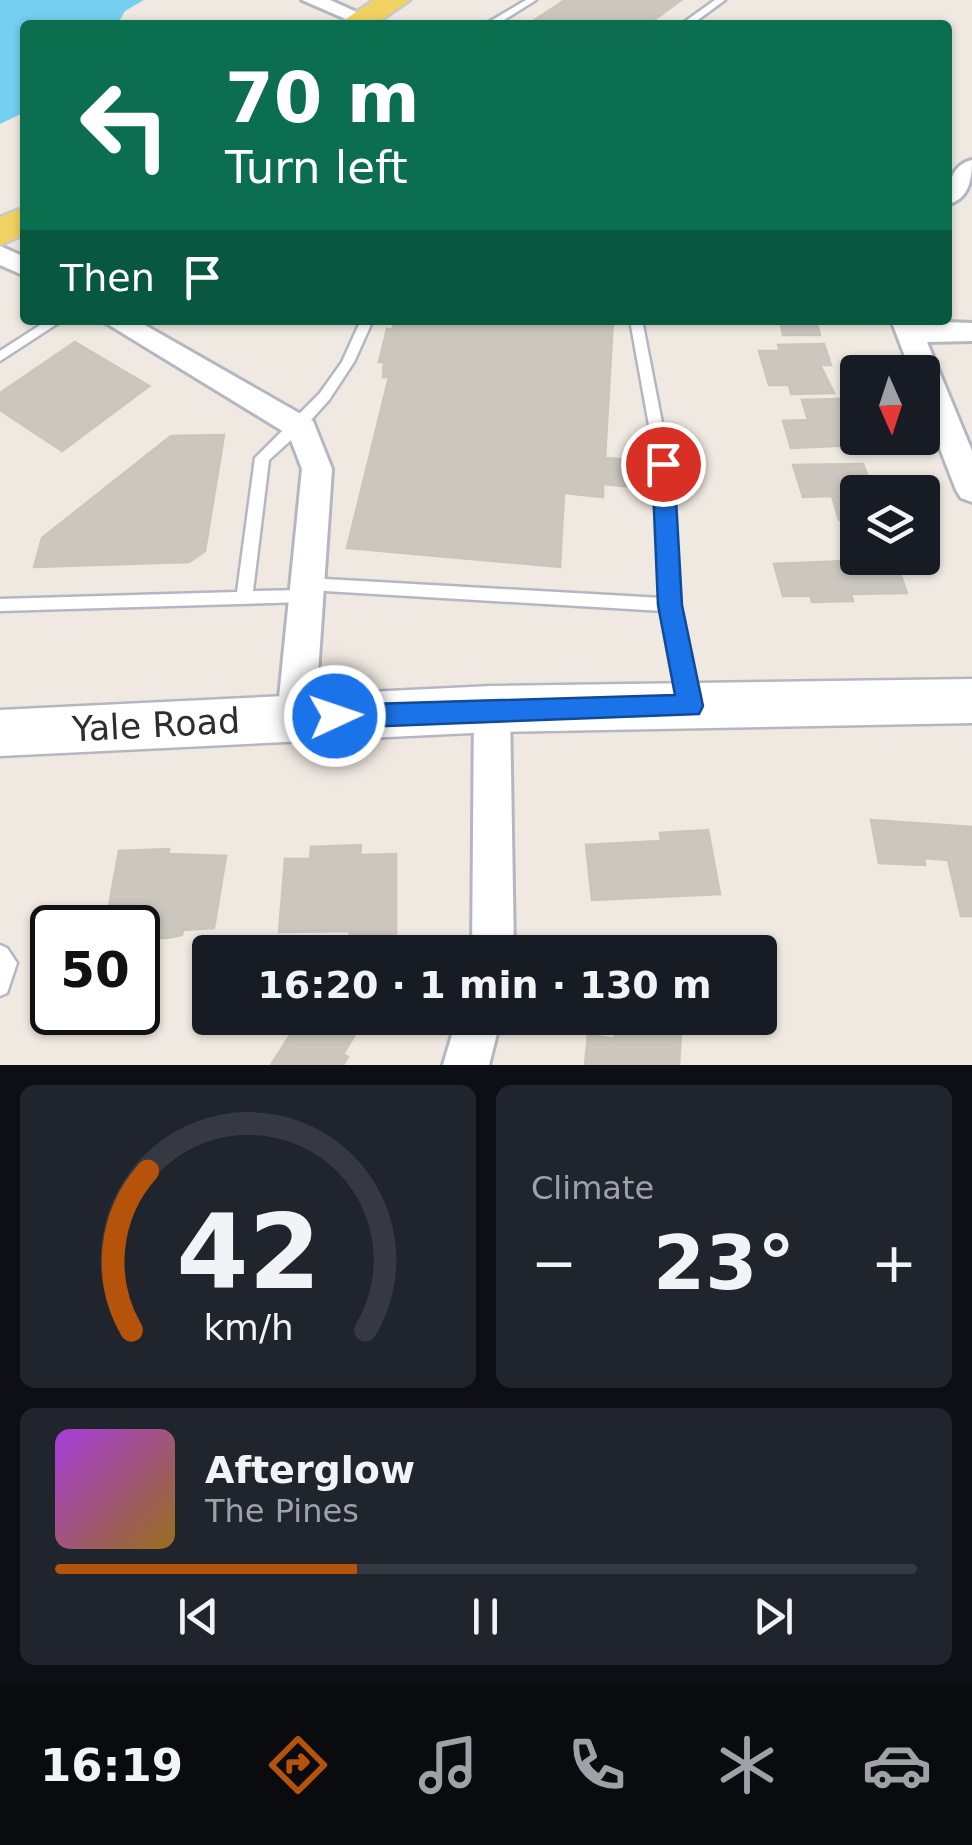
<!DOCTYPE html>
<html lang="en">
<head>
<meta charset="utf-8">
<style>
	body { margin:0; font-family:"DejaVu Sans",sans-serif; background:#20242c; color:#f1f3f6; height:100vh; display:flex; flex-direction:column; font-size:38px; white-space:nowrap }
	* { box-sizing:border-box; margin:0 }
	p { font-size:32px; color:#9ea1a6 }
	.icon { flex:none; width:55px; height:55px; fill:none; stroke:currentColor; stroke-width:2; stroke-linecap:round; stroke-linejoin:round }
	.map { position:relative; height:1065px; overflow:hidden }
	.details { display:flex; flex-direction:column; gap:20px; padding:20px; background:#0d0f14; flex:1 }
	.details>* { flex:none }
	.guide { position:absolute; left:20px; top:20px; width:932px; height:305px; border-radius:10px; box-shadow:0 2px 8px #0004; background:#0b6e4f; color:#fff; overflow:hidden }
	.needle { width:65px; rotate:177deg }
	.buttons { position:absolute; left:840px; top:355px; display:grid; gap:20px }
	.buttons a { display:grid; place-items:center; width:100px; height:100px; border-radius:10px; background:#171b24; box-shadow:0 2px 8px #0004; font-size:50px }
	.speed { position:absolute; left:30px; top:905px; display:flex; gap:20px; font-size:50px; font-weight:700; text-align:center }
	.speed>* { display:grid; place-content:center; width:130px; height:130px; border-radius:50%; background:#171b24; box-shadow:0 2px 8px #0004; line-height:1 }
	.speed .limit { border:5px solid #111; border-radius:15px; background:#fff; color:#111 }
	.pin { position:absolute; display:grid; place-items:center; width:85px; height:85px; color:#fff; margin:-42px; border:5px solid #fff; border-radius:50%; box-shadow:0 2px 10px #0007 }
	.me { position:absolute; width:110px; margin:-55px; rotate:87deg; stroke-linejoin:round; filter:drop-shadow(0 0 8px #0008) }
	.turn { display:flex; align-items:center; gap:35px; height:210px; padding:0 40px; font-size:45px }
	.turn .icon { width:130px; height:130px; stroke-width:2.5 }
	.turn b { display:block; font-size:70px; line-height:85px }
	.then { display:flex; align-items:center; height:95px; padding:0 40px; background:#0003; gap:20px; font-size:38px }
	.big { font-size:75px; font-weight:800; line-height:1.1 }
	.details .card { flex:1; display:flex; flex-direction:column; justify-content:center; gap:15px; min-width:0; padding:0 35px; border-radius:15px; background:#20242c }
	.details .dial { align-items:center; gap:0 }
	.dial svg { height:260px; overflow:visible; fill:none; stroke:#363941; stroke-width:7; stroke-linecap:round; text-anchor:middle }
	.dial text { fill:#f1f3f6; stroke:none }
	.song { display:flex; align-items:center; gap:30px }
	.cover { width:120px; height:120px; border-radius:15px; background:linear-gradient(135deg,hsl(280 70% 55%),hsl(40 70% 35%)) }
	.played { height:10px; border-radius:5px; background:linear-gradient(90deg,#b45309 35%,#363941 35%) }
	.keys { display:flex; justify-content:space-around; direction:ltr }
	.heat { display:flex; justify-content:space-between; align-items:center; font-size:55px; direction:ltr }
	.details .tiles { flex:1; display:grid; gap:20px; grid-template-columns:1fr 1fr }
	.card:last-child { grid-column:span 2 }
	.trip { position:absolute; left:192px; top:935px; width:585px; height:100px; border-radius:10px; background:#171b24; box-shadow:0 2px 8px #0004; font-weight:800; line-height:100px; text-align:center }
	.tabs { display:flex; height:160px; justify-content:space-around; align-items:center; background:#090b0e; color:#9ea1a6 }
	.tabs .icon { width:70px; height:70px }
	.tabs .current { color:#b45309 }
	.tabs b { font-size:45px; color:#f1f3f6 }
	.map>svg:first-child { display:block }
	.water { fill:#75cff0 }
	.building { fill:#cbc7bf; stroke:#cbc5ba; stroke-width:2.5 }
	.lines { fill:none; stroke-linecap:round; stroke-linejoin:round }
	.lane-casing { stroke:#b4b7c1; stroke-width:5 }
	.street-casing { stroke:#b4b7c1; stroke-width:6 }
	.secondary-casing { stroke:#b4b7c1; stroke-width:5 }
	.primary-casing { stroke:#c9c9c9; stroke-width:5 }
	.lane { fill:#fff; fill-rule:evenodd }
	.street { fill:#fff; fill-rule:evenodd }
	.secondary { fill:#fff; fill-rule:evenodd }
	.primary { fill:#f2d163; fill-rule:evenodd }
	.route { fill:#1a73e8; stroke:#114b97; stroke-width:2.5 }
	.labels { text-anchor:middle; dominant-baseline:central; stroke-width:9; stroke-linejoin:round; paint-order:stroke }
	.street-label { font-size:35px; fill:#2e2e2e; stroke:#fff }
</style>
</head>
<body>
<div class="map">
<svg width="972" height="1065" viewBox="0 0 972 1065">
	<rect width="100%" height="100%" fill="#efe9e1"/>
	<polygon class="water" points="0,0 144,0 125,11 117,25 25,25 25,112 0,124"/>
	<g class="building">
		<polygon points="565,0 681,0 647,25 527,25"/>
		<polygon points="395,320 613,320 605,458 643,461 645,488 603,484 603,497 564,493 560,567 347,548 389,377 383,377 384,362 379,362 387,329 392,330"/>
		<polygon points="780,320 816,320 820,335 783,335"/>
		<polygon points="75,342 149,386 62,451 0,410 0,393"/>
		<polygon points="824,344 831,365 820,365 834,393 791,394 789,385 769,385 759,351 780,351 778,345"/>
		<polygon points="840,399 857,445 791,448 783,421 808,420 802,400"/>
		<polygon points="224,435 205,551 189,562 34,567 42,538 171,436"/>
		<polygon points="863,464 873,492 858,492 858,519 839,520 832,496 803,497 793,465"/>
		<polygon points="895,559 907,593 851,594 853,601 812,602 811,596 783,596 774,564"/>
		<polygon points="871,820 972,827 972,916 961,916 948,860 924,858 925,865 879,863"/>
		<polygon points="708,830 720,894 592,900 586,845 661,841 660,833"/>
		<polygon points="361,845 360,855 396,854 396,938 349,940 350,931 279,932 285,859 310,859 311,847"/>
		<polygon points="169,849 168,854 226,856 214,928 183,930 182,935 167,938 138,937 136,916 107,917 119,851"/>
		<polygon points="301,1018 365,1018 343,1054 348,1057 343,1065 271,1065"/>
		<polygon points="616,1018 682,1018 679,1065 585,1065 588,1034 614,1039"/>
	</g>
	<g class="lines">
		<defs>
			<g id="lane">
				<polygon points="526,0 536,0 496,25 484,25"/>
				<polygon points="715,0 725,0 691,25 680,25"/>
				<polygon points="48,320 63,320 0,361 0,351"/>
				<polygon points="361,320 373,320 354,362 329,400 301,431 269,460 253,591 305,590 299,584 301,580 307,578 662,598 656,464 630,320 642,320 670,464 678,605 697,702 695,707 689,709 683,707 681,702 663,611 308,590 314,596 312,601 306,602 0,611 0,599 237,592 255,458 320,393 342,362"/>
				<polygon points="0,945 7,948 17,963 7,993 0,996"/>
			</g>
			<g id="street">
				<polygon points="302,0 330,0 372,19 355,23"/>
				<path d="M972,160c0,19 -3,39 -24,44 0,-19 3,-39 24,-44z"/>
				<polygon points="0,246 25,257 25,276 0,265"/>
				<polygon points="101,320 136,320 313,421 332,469 315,718 309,730 296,734 283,730 277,718 302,469 289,435"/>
				<polygon points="891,320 972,323 972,341 927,342 972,451 972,502 961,498 956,490 922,402 922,372 911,372"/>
				<polygon points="492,693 505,698 510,709 514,952 472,952 474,709 479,698"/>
				<polygon points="457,1018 501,1018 489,1065 443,1065"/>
			</g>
			<polygon id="secondary" points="972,679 972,723 492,732 0,756 0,710 492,686"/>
			<g id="primary">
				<polygon points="374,0 410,0 374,25 337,25"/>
				<polygon points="25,207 25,234 0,245 0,217"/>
			</g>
		</defs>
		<use href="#lane" class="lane-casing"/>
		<use href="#street" class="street-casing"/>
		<use href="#secondary" class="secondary-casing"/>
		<use href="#primary" class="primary-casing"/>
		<use href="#lane" class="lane"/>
		<use href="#street" class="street"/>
		<use href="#secondary" class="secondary"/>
		<use href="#primary" class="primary"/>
	</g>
	<polygon class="route" points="663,456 674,464 682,605 703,706 699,714 335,728 326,725 322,716 326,708 335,705 675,695 658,605 652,464"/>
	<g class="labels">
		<g class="street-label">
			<text transform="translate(156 725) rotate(-3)">Yale Road</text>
		</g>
	</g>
</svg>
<div class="buttons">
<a><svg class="needle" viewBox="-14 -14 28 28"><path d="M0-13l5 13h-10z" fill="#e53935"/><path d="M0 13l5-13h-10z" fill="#9ea1a6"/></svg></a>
<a><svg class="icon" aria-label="layers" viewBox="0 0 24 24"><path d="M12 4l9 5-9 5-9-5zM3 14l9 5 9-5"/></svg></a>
</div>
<div class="speed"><div class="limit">50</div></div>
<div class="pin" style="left:663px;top:464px;background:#d93025"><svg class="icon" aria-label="arrive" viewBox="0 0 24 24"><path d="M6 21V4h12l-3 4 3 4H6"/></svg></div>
<svg class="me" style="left:335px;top:716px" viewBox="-20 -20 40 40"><circle r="17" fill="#1a73e8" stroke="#fff" stroke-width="3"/><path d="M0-11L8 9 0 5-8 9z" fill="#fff"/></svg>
<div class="trip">16:20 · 1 min · 130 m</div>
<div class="guide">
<div class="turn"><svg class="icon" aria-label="left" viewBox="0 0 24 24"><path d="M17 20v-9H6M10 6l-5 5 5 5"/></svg><div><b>70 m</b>Turn left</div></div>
<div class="then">Then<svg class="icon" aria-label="arrive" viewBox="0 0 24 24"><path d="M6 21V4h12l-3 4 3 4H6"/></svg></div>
</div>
</div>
<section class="details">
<div class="tiles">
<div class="card dial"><svg viewBox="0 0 100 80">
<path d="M14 69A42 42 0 1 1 86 69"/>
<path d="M14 69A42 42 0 0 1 19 20" stroke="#b45309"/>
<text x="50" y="56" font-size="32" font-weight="700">42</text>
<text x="50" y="72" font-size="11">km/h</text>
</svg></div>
<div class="card"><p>Climate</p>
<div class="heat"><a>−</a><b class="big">23°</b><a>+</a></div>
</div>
<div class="card">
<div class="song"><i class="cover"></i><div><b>Afterglow</b><p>The Pines</p></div></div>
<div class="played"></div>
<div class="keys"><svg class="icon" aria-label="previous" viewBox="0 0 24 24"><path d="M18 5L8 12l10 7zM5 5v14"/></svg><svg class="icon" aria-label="pause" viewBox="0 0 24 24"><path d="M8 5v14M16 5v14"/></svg><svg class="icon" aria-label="next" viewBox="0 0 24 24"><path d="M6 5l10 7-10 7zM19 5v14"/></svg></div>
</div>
</div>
</section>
<nav class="tabs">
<b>16:19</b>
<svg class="icon current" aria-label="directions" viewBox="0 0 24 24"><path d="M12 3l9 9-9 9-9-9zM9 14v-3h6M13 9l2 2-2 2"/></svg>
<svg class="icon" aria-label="music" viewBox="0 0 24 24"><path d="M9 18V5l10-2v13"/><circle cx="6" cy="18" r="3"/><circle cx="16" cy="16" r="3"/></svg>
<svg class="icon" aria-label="phone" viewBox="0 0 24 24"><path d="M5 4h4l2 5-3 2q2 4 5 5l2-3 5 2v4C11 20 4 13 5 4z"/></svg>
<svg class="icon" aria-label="climate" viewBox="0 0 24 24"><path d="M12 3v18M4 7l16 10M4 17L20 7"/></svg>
<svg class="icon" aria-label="car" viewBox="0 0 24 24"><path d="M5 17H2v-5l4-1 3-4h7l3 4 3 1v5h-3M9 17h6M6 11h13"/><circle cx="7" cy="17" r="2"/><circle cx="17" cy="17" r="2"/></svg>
</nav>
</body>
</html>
